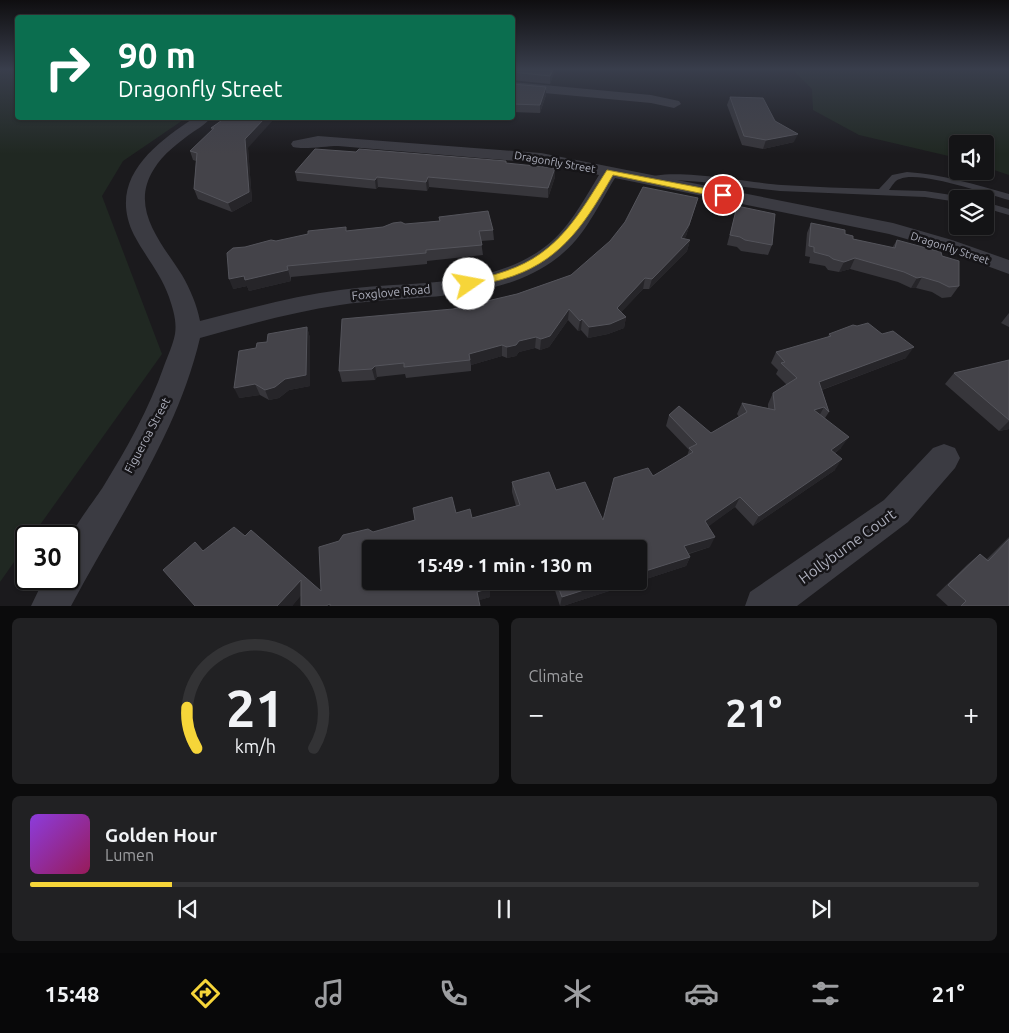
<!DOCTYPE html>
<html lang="en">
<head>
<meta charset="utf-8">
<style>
	body { margin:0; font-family:Ubuntu,sans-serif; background:#212123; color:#f1f3f6; height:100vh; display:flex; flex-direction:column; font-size:19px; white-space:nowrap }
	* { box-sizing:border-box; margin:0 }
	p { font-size:16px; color:#9d9ea1 }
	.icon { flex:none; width:28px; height:28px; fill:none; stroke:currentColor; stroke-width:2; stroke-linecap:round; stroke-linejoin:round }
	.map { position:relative; height:606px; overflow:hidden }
	.drawer { display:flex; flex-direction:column; gap:12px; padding:12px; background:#0b0b0c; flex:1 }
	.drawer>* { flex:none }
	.hud { position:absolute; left:15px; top:15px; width:500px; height:105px; border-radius:5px; box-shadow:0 1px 4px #0004,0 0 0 1px #333335; background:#0b6e4f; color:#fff; overflow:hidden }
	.controls { position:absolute; left:949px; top:135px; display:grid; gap:10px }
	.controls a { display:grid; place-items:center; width:45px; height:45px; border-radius:5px; background:#141416; box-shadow:0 1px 4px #0004,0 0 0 1px #333335; font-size:25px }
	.speed { position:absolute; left:15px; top:525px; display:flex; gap:10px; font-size:25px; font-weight:700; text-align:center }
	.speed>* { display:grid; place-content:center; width:65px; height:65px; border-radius:50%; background:#141416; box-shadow:0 1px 4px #0004,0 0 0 1px #333335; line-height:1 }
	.speed .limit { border:2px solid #111; border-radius:8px; background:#fff; color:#111 }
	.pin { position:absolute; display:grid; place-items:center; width:42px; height:42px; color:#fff; margin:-21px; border:2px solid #fff; border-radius:50%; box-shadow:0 1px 5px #0007 }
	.me { position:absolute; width:55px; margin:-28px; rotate:78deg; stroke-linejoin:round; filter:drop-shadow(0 0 4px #0008) }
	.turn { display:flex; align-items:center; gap:18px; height:105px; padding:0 20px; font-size:22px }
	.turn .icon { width:65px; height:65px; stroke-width:2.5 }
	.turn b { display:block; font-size:35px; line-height:42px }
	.big { font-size:38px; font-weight:600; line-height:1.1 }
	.drawer .tile { flex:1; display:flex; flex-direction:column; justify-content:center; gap:8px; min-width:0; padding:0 18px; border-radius:8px; background:#212123 }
	.drawer .dial { align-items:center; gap:0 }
	.dial svg { height:130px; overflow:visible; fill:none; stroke:#333335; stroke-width:7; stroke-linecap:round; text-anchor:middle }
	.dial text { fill:#f1f3f6; stroke:none }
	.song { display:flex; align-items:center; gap:15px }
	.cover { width:60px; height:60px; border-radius:8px; background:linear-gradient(135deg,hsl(270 70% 55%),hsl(330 70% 35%)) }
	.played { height:5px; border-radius:2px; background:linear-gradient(90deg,#f6d539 15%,#333335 15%) }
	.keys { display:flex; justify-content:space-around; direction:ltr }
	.heat { display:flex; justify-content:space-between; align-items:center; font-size:28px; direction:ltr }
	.drawer .tiles { flex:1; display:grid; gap:12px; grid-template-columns:1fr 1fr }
	.tile:last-child { grid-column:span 2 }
	.trip { position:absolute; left:362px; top:540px; width:285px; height:50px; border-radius:5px; background:#141416; box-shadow:0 1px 4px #0004,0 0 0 1px #333335; font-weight:600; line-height:50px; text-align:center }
	.tab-bar { display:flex; height:80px; justify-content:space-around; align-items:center; background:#080809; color:#9d9ea1 }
	.tab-bar .icon { width:35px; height:35px }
	.tab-bar .current { color:#f6d539 }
	.tab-bar b { font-size:22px; color:#f1f3f6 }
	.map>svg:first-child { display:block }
	.green { fill:#202822 }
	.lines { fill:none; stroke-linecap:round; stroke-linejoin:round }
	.service { fill:#3b3b42; fill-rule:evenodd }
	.minor { fill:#3b3b42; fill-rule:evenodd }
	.wall { fill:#37363b }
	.shaded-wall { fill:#262529 }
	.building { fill:#444349; stroke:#54545b }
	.route { fill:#f6d539; stroke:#a08a25 }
	.labels { text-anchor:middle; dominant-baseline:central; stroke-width:5; stroke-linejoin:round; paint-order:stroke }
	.far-street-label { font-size:11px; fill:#adafbc; stroke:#161518 }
	.street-label { font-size:12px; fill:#adafbc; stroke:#161518 }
	.near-street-label { font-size:15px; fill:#adafbc; stroke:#161518 }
</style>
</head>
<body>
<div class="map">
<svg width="1009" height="606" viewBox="0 0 1009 606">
	<rect width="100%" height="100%" fill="#1b1a1d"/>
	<g class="green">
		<polygon points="0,70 17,70 18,118 186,118 123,161 102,196 162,354 32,536 26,536 26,545 0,582"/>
		<polygon points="793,70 1009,70 1009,175 985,167 985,144 958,144 957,158 859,135 813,110 812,89"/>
	</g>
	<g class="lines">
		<g class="service">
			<path d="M907,172c35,2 69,13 102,22v6c-23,-6 -89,-30 -109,-21 -5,1 -8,7 -11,11l36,1 33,5 5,3h-5v3l-33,-5 -145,-6 -78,-9 -28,-2 -24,3 -5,-3c18,-15 111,4 137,5 32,2 64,3 97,4l13,-14z"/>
			<polygon points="985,202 1009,209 1009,215 985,208"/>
		</g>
		<g class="minor">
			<polygon points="512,82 651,95 679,101 681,104 674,108 651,103 512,90"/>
			<path d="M194,118h16c-4,6 -11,10 -17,14 -14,10 -30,22 -39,37 -25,39 7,73 28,106 8,14 15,30 18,46 47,-12 93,-25 140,-31 67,-10 144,0 202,-41 26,-18 41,-48 57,-74l-58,-12 -203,-17c-13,0 -34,4 -45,1l-2,-3 2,-3 25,-5 223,17 352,70 59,17 57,20v14l-71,-26 -49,-14 -274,-56c-17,28 -31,60 -58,80 -60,46 -146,36 -217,47 -47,7 -94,20 -140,33 -23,98 -83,181 -129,268h-40l13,-27h25c0,-12 -2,-26 0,-38 2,-11 27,-43 34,-54 24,-39 46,-78 61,-121 4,-11 9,-21 11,-32 2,-13 -2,-25 -6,-37 -8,-23 -24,-41 -35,-62 -27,-55 19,-90 60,-117z"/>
			<polygon points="944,444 955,448 960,458 955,468 908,522 797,606 745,606 750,592 884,500 933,448"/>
		</g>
	</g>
	<g class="wall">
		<polygon points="512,70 555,70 550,84 512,80"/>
		<polygon points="512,84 546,87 546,95 540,113 512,112"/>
		<polygon points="730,97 775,121 794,142 763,149 742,145 727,105"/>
		<polygon points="225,118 248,148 252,201 232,212 198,199 194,189 196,161 193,160 190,151 212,130 211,128"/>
		<polygon points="506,163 555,177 548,198 429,187 427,191 378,187 376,189 297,181 295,172"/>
		<polygon points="698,198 686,236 684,239 690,240 687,251 649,289 643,289 621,312 626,317 624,328 608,334 588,338 581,330 578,331 568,320 549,347 540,350 535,348 519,352 516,356 507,358 502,356 471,365 471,371 406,378 405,374 377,377 375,380 342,382 339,371 453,309 517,294 571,275"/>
		<polygon points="737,206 772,245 768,255 741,251 737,247 727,245"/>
		<polygon points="811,223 845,234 853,239 892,248 897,240 942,256 959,286 951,297 942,298 932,292 916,288 911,288 898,282 850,269 839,272 828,270 825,266 809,263 810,257 805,256 807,233"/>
		<polygon points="405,224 493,230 494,240 481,241 483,255 427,261 427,264 291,277 291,281 249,291 247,286 233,289 245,247 276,241 347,231 383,227"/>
		<polygon points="1009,313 1009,327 1001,323"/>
		<polygon points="307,327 310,338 310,386 289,390 279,398 269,400 260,395 239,398 256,348 267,342"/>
		<polygon points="829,334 906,358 822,390 829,412 825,418 841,448 835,453 835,470 753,526 735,507 708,526 710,547 689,554 690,557 686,566 563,606 560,606 552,581 639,581 639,549 371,549 371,581 509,581 509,583 490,589 490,597 479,600 301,595 292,606 195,606 203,551 245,536 321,591 373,532 456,513 472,518 516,506 512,492 512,482 556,490 603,520 653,476 687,456 689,450 666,426 669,415 711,433 739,417 737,414 742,403 768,408 768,404 773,393 787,385 776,374 778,370 771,363 776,352 828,337"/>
		<polygon points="1009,360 1009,429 999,431 945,384 954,373"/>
		<polygon points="1009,537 1009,606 948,606 936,595 968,564 980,554 987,559"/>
	</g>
	<g class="shaded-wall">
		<polygon points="553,70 555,70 550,84 550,76"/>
		<polygon points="546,87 546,95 540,113 540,105"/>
		<polygon points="265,118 275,118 248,148 252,201 232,212 228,203 245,139"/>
		<polygon points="798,134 794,142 763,149 766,140"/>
		<polygon points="555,168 555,177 548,198 548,188"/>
		<polygon points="377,177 378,187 376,189 375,180"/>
		<polygon points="428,177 429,187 427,191 426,182"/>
		<polygon points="698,198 686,236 679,248 681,238"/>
		<polygon points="690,240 687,251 649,289 652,279"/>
		<polygon points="855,258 850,269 839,272 844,262"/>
		<polygon points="287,266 291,281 249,291 247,286 233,289 229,279"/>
		<polygon points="922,277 916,288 911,288 917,278"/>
		<polygon points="645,278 643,289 615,319 617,308"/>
		<polygon points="569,309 568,320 549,347 540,350 541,339"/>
		<polygon points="626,317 624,328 608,334 588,338 589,327"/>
		<polygon points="582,319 581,330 578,331 580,321"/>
		<polygon points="307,327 310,338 310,386 289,390 279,398 269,400 265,390"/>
		<polygon points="536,337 535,348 519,352 516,356 507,358 507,347 519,341"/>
		<polygon points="502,345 502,356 471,365 469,354"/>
		<polygon points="914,347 906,358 813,393 819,382"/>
		<polygon points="375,366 377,377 375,380 372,369"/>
		<polygon points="255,384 260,395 239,398 234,388"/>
		<polygon points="824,407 818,418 814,410"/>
		<polygon points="1009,421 1009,429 999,431"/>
		<polygon points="849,437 841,448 824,461 831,450"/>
		<polygon points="842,459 835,470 753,526 759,516"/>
		<polygon points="740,497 735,507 701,532 705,521"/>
		<polygon points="715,537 710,547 680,556 684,546"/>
		<polygon points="690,557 686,566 563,606 560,606 562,597 612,581 639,581 639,573"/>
		<polygon points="301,580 306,590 292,606 277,606"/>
		<polygon points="488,581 509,581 509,583 490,589 490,597 477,601 477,592"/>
	</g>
	<g class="building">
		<polygon points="512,70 553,70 550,76 512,72"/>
		<polygon points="512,84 546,87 540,105 512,104"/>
		<polygon points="730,97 763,98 775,121 798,134 766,140 744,136"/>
		<polygon points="225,118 265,118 245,139 249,192 228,203 194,189 197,153 190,151 214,128 211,128"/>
		<polygon points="315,149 356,152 359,149 506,161 506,163 555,168 548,188 428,177 426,182 377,177 375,180 295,172"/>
		<polygon points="643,187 698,198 689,225 681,238 690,240 652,279 645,278 617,308 626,317 610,324 589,327 582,319 580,321 569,309 550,336 541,339 536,337 519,341 516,345 507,347 502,345 469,354 470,360 404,367 404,363 375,366 372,369 339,371 342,319 453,309 517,294 571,275 610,241 625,222"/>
		<polygon points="737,206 775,214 772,245 745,240 740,237 730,235"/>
		<polygon points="488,211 493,230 479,231 482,245 426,250 426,253 287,266 288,270 245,280 244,276 229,279 227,253 233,248 245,247 271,240 276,241 308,234 308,231 346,227 346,231 383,227 393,223 401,222 405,224 440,221 439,217"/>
		<polygon points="811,223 845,230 845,234 853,236 853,239 895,248 897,240 941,252 942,256 959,261 959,286 949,287 939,282 922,277 917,278 904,272 855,258 844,262 833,259 829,256 814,252 814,247 809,246"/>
		<polygon points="868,323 882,334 893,331 914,347 819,382 829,412 824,407 814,410 849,437 831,450 842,459 759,516 740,497 705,521 715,537 684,546 690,557 639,573 639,549 371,549 371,581 489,581 490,588 477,592 480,606 330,606 330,604 326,606 301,606 301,580 277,606 195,606 163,570 195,542 203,551 234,527 245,536 251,530 321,591 319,547 339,541 343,535 368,529 373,532 415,520 413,508 452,497 456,513 470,509 472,518 520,505 512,482 549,472 556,490 585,482 603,520 614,478 648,468 653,476 693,452 689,448 697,444 669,415 679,406 711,433 747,412 742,403 775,410 773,393 797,378 781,363 785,362 776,352 831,336 829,334 853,325 857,326"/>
		<polygon points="307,327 306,375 285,379 275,387 265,390 255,384 234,388 239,351 256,348 257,343 267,342 268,334"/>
		<polygon points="1009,360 1009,420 954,373"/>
		<polygon points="1009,539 1009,606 961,606 966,601 948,585 980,554 988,561"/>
		<polygon points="556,581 612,581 562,597"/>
	</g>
	<linearGradient id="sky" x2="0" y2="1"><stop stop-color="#0f0e10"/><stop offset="0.45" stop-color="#393e4c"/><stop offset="1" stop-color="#393e4c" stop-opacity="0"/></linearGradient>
	<rect width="1009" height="154" fill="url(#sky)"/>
	<path class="route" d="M607,170l116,22 5,3 -5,3 -110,-23c-26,45 -49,83 -100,101 -14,5 -30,8 -44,11l-4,-1 -2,-2 2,-3c13,-3 28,-5 41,-10 53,-18 73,-57 101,-101z"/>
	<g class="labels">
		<g class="far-street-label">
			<text transform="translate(555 162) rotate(10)">Dragonfly Street</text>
			<text transform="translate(950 248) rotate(18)">Dragonfly Street</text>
		</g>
		<g class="street-label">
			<text transform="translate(391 292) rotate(-5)">Foxglove Road</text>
			<text transform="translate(147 435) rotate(-62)">Figueroa Street</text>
		</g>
		<g class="near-street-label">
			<text transform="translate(847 546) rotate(-36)">Hollyburne Court</text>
		</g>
	</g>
</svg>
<div class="controls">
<a><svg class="icon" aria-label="sound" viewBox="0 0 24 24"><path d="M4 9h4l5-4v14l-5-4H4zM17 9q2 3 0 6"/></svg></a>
<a><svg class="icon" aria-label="layers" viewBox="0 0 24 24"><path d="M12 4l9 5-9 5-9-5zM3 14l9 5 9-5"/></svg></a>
</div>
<div class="speed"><div class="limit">30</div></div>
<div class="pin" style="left:723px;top:195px;background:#d93025"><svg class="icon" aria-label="arrive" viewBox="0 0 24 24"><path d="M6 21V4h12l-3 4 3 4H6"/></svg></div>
<svg class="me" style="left:469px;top:284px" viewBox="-20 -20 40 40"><circle r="19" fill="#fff"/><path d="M0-13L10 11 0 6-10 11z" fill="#f6d539"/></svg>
<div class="trip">15:49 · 1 min · 130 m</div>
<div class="hud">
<div class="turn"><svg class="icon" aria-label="right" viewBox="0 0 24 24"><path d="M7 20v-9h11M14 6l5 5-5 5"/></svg><div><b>90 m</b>Dragonfly Street</div></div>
</div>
</div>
<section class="drawer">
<div class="tiles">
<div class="tile dial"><svg viewBox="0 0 100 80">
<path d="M14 69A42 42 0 1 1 86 69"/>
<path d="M14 69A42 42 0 0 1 8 44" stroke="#f6d539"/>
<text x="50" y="56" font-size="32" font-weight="700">21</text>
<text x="50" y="72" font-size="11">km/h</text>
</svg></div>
<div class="tile"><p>Climate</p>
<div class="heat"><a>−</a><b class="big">21°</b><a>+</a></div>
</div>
<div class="tile">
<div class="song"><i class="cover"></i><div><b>Golden Hour</b><p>Lumen</p></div></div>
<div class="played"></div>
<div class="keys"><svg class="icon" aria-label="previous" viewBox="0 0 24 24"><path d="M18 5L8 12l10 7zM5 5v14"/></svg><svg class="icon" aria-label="pause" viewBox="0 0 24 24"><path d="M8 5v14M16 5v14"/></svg><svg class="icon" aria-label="next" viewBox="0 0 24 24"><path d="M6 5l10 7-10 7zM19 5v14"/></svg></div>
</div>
</div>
</section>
<nav class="tab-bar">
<b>15:48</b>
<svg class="icon current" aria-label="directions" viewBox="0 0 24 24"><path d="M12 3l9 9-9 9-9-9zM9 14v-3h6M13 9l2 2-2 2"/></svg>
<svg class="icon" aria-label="music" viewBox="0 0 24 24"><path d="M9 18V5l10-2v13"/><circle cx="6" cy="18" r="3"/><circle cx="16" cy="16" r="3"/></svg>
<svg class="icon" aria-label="phone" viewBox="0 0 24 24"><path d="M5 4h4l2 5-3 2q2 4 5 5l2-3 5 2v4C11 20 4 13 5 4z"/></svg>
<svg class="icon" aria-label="climate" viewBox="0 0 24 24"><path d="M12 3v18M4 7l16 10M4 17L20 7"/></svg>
<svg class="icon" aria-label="car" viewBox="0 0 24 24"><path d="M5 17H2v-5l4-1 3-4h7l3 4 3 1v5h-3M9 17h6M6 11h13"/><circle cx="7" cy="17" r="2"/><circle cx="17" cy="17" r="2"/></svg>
<svg class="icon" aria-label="filters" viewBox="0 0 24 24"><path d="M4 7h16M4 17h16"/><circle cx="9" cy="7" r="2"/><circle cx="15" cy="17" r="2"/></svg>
<b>21°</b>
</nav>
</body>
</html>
